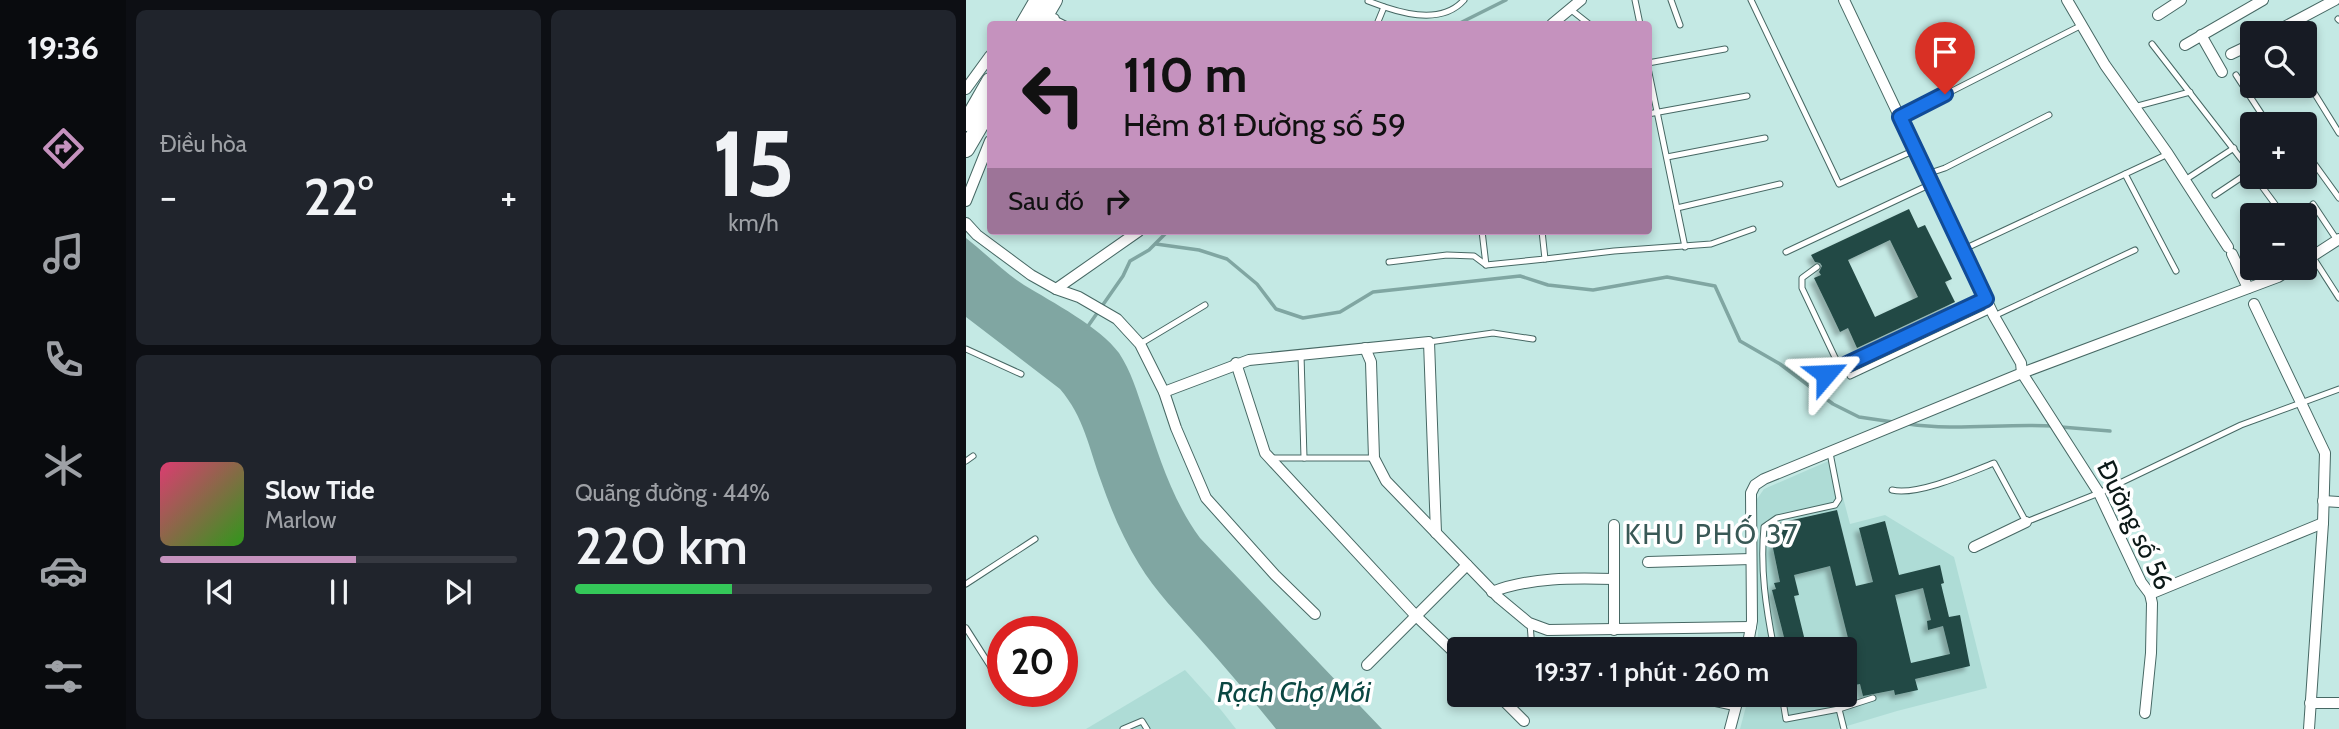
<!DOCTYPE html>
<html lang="vi">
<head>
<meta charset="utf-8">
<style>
	body { margin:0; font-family:Cabin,sans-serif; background:#20242c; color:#f1f3f6; height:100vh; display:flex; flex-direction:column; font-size:26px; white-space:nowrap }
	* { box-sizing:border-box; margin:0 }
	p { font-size:23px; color:#9ea1a6 }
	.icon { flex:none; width:38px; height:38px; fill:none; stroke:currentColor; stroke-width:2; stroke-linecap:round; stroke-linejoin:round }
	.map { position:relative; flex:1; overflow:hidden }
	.panel { display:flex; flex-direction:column; gap:10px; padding:10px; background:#0d0f14; width:840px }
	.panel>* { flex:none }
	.guide { position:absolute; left:21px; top:21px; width:665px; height:214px; border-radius:7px; box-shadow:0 4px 10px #0003; background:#c592be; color:#111; overflow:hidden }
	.buttons { position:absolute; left:1274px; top:21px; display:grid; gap:14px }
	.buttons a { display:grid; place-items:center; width:77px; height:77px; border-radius:7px; background:#171b24; box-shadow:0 4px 10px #0003; font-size:35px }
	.speed { position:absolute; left:21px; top:616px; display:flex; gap:14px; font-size:35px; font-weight:700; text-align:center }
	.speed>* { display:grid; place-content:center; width:91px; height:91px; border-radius:50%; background:#171b24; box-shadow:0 4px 10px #0003; line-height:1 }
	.speed .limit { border:10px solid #d22; background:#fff; color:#111 }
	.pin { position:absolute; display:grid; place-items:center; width:60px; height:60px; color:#fff; margin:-72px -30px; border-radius:50% 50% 50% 0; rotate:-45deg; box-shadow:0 0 7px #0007 }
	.pin .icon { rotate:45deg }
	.me { position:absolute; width:77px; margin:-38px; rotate:64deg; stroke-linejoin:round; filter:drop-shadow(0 0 5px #0008) }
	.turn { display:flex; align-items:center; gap:24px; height:147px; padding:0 21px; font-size:32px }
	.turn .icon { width:91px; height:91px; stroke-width:2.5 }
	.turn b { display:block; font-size:49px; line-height:60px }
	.then { display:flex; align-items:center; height:66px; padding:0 21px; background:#0003; gap:14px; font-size:26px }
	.big { font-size:52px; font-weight:600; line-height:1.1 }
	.panel .tile { flex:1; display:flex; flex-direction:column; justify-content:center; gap:10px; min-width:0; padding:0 24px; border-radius:10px; background:#20242c }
	.panel .dial { align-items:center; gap:0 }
	.dial b { font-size:91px; line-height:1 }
	.song { display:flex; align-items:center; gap:21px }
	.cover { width:84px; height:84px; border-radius:10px; background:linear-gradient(135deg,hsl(340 70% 55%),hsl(110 70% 35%)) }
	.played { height:7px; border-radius:4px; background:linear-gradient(90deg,#c592be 55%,#363941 55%) }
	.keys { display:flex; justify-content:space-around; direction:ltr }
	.heat { display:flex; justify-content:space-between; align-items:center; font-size:38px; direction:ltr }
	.charge { height:10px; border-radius:5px; background:linear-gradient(90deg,#34c759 44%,#363941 0) }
	.panel .tiles { flex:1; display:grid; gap:10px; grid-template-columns:repeat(2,1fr) }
	.trip { position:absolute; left:481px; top:637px; width:410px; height:70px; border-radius:7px; background:#171b24; box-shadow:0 4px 10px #0003; font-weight:600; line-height:70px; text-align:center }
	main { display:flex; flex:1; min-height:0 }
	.tabs { display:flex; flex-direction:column; width:126px; justify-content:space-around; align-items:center; background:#090b0e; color:#9ea1a6 }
	.tabs .icon { width:49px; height:49px }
	.tabs .active { color:#c592be }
	.tabs b { font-size:32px; color:#f1f3f6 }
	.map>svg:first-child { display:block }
	.built { fill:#aedcd6 }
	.water { fill:#80a6a2 }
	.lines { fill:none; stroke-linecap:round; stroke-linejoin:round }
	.stream { stroke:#80a6a2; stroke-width:3.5 }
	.building { fill:#234844; fill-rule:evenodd; filter:url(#shadow) }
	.lane-casing { stroke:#476864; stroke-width:7 }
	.street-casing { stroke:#476864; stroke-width:12 }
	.secondary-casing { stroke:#476864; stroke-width:18 }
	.lane { stroke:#fff; stroke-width:5 }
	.street { stroke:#fff; stroke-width:10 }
	.secondary { stroke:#fff; stroke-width:16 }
	.route-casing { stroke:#114b97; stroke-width:18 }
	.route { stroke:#1a73e8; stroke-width:12 }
	.labels { text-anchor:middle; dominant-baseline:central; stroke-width:7; stroke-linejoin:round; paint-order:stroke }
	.street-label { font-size:26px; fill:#0b1817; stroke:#fff }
	.neighbourhood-label { font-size:28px; letter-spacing:2px; fill:#395956; stroke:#fff }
	.water-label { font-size:28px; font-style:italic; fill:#0a4742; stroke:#fff }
</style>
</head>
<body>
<main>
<nav class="tabs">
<b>19:36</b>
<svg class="icon active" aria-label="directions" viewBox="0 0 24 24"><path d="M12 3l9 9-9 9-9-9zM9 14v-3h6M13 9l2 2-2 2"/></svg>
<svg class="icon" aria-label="music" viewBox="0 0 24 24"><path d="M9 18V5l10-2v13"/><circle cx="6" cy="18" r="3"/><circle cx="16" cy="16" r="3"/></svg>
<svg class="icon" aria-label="phone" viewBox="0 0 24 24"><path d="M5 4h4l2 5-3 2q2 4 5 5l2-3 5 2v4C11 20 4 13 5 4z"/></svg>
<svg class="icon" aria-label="climate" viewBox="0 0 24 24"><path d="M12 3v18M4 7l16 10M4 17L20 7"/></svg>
<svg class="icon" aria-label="car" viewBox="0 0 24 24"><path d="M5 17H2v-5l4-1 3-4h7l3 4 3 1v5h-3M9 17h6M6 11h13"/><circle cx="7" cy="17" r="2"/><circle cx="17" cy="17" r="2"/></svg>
<svg class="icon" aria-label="filters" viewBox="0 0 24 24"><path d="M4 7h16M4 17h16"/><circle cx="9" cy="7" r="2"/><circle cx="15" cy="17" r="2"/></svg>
</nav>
<section class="panel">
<div class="tiles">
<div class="tile"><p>Điều hòa</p>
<div class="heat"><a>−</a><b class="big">22°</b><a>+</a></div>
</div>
<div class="tile dial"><b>15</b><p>km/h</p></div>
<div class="tile">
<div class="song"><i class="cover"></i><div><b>Slow Tide</b><p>Marlow</p></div></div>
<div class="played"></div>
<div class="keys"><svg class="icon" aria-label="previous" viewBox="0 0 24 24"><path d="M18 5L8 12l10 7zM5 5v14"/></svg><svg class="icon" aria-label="pause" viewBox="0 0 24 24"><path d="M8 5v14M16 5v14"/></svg><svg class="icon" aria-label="next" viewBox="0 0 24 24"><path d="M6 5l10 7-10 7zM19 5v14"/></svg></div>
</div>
<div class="tile"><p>Quãng đường · 44%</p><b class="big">220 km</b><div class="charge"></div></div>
</div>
</section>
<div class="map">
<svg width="1373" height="729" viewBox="0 0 1373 729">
	<defs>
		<filter id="shadow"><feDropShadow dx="-4.5" dy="4.5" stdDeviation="2" flood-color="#0004"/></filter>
	</defs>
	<rect width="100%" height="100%" fill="#c4e9e4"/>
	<g class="built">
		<polygon points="867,459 884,524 919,515 988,557 1021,688 931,711 871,729 774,729 783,695 878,695 878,649 792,649 791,499 798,489"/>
		<polygon points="219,670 255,710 270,729 120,729"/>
	</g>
	<path class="water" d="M0,238c19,15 38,34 58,47 28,17 76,42 95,68 12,18 18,39 25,59 15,44 28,88 56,126l182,191h-106c-25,-31 -50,-61 -76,-90 -21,-24 -45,-48 -61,-75 -16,-26 -28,-54 -38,-83 -12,-33 -17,-64 -41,-92l-94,-72z"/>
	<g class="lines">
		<g class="stream">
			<polyline points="492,24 540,0"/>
			<polyline points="190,244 233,250 261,259 291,284 310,309 337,318 374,312 407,292 554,276 582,285 627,290 701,277 749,286 774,341 814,364 867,404 893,417 927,422"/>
			<polyline points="120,329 157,276 164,261 183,250 202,231"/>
			<path d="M942,424c48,7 97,-1 146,2"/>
			<polyline points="1095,427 1144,431"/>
		</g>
	</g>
	<g class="building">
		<path d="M943,209l9,19 7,-3 27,54 -7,3 10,20 -98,46 -9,-20 -8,4 -9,-19 -17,-35 7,-3 -2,-3 3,-6 -2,-3 -5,-1 -4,-7zM924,240l28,57 -43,20 -27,-57z"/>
		<path d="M871,510l19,76 17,-4 -14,-54 26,-7 14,54 41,-10 4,18 -3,1 8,33 11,-2 10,51 -55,13 3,11 -23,5 -1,-5 -31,6 -3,-12 -16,3v-22l10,-3 -24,-96 -36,9 5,20 -5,1 13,53h-20l-15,-59 4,-1 -2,-6 6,-1 -7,-34 3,-7 -3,-14 6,-4zM957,588l8,32 -4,1 1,9 15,-4 7,28 -39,9 -16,-68z"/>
	</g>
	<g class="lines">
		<defs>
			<g id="lane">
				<polyline points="669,0 674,24"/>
				<polyline points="705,0 714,25"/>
				<polyline points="785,0 873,184 949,150"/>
				<path d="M402,1c28,11 72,26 96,-1"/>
				<polyline points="604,9 623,24"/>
				<polyline points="89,19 99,24"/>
				<polyline points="1372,19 1373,20"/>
				<polyline points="411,24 418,7"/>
				<polyline points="1186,44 1286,173"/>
				<polyline points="682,63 759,49"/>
				<polyline points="682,68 719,247"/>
				<polyline points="1270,75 1302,124"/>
				<polyline points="1339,78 1373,133"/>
				<polyline points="1168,107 1224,92"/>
				<polyline points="682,114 781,96"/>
				<polyline points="935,117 1114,26"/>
				<polyline points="1315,124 1318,123 1319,124"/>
				<polyline points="1339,151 1373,198"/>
				<polyline points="701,157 799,138"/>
				<polyline points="961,174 979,168 1083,115"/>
				<polyline points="1159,174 1210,271"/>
				<polyline points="1289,177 1317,215"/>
				<polyline points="1219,180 1268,148"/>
				<polyline points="1249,195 1285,171"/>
				<polyline points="1347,204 1371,240"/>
				<polyline points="711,208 814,184"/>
				<polyline points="516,231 520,265"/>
				<polyline points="1339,245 1373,298"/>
				<polyline points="996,250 1202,154"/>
				<polyline points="820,252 965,184"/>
				<polyline points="579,259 648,251 745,244 787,229"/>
				<polyline points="423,262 481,255 508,256 520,265 579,259 576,231"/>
				<polyline points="851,267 836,278 836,288 874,368"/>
				<polyline points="1028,316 1169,250"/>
				<polyline points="463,342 527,333 567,339"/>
				<polyline points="174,344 239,305"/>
				<polyline points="0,349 55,374"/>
				<polyline points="335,355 338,458"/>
				<polyline points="884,376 1025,310"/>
				<polyline points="847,381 1020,299"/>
				<polyline points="306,458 408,458"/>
				<polyline points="0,461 7,456"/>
				<path d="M926,490c25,6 77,-17 102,-27l32,59 73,-29 142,-68 98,-36"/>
				<polyline points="0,584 69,539"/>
				<polyline points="564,624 566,649"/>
				<polyline points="0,628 37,686"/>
				<path d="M808,649c-8,-41 -14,-80 -10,-122l13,-9 58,-13 4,-6 -9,-46"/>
				<polyline points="40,691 44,697 51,698 63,691"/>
				<polyline points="580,695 614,695"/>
				<polyline points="680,695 729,699 770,708"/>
				<polyline points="816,695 820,719 873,709 878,729"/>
				<polyline points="873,709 907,698"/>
				<polyline points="157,729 176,721 181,729"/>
			</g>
			<g id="street">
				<polyline points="878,0 1028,316 1055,363 1056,373 1133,493 1175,582 1184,594 1186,603 1185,653 1179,713"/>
				<polyline points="1101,0 1139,65 1202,154 1262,247"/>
				<polyline points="1192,15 1215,0"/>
				<polyline points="84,24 88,19"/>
				<polyline points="586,24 615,0"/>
				<polyline points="1307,33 1369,0"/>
				<polyline points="1235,35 1256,72"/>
				<polyline points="1219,45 1297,0"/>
				<polyline points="1265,54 1286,44"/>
				<polyline points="0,89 24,56"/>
				<polyline points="0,201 24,141"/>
				<polyline points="0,223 11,235 65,275 90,289 113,297 151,319 174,344 198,392 210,428 240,498 309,575 349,614"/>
				<polyline points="1266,254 1282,288"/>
				<polyline points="1339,261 1373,239"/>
				<polyline points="90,289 173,231"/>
				<polyline points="1288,304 1359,453 1357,523 1343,729"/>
				<polyline points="399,348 405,362 408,458 420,481 533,598 563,623 582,630 785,627"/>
				<polyline points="270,363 299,453 450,616 494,658"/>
				<polyline points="198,392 283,360 463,342 470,533"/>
				<polyline points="1357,501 1373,502"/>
				<polyline points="648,525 648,630"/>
				<polyline points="1008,547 1060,522"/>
				<polyline points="682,562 785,559"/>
				<path d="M526,592c38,-15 82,-14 122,-13"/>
				<polyline points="1184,594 1357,523"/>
				<polyline points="781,649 786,621 785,493 789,485 798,479 1056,373 1312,277 1327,268"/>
				<polyline points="401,665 501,565"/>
				<polyline points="532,695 558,721"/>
				<polyline points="1344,703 1373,703"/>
				<polyline points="764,729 773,695"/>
			</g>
			<g id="secondary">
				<polyline points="58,24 72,0"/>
				<polyline points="74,24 88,0"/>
				<polyline points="0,123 24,81"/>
				<polyline points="0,149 24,108"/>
			</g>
		</defs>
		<use href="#lane" class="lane-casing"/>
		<use href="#street" class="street-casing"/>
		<use href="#secondary" class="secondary-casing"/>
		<use href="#lane" class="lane"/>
		<use href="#street" class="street"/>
		<use href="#secondary" class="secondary"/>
	</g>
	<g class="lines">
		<defs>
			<polyline id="route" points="860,374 1020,299 934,117 979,94"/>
		</defs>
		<use href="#route" class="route-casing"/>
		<use href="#route" class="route"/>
	</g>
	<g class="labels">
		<g class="street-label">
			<text transform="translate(1169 525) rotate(64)">Đường số 56</text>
		</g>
		<g class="neighbourhood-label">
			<text x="746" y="534">KHU PHỐ 37</text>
		</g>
		<g class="water-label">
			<text x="328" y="692">Rạch Chợ Mới</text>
		</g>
	</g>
</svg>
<div class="buttons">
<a><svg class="icon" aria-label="search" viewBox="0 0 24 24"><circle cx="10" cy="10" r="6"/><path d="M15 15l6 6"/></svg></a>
<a>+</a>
<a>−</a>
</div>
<div class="speed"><div class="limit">20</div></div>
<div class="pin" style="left:979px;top:94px;background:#d93025"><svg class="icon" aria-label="arrive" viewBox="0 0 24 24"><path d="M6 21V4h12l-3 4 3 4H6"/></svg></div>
<svg class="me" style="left:860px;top:374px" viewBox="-20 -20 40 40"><path d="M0-17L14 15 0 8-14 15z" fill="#1a73e8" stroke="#fff" stroke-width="4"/></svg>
<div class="trip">19:37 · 1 phút · 260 m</div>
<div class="guide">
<div class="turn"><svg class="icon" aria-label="left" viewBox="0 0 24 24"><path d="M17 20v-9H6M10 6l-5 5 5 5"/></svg><div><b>110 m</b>Hẻm 81 Đường số 59</div></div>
<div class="then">Sau đó<svg class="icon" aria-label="right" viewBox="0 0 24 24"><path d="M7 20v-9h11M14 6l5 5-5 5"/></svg></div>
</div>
</div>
</main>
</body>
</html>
